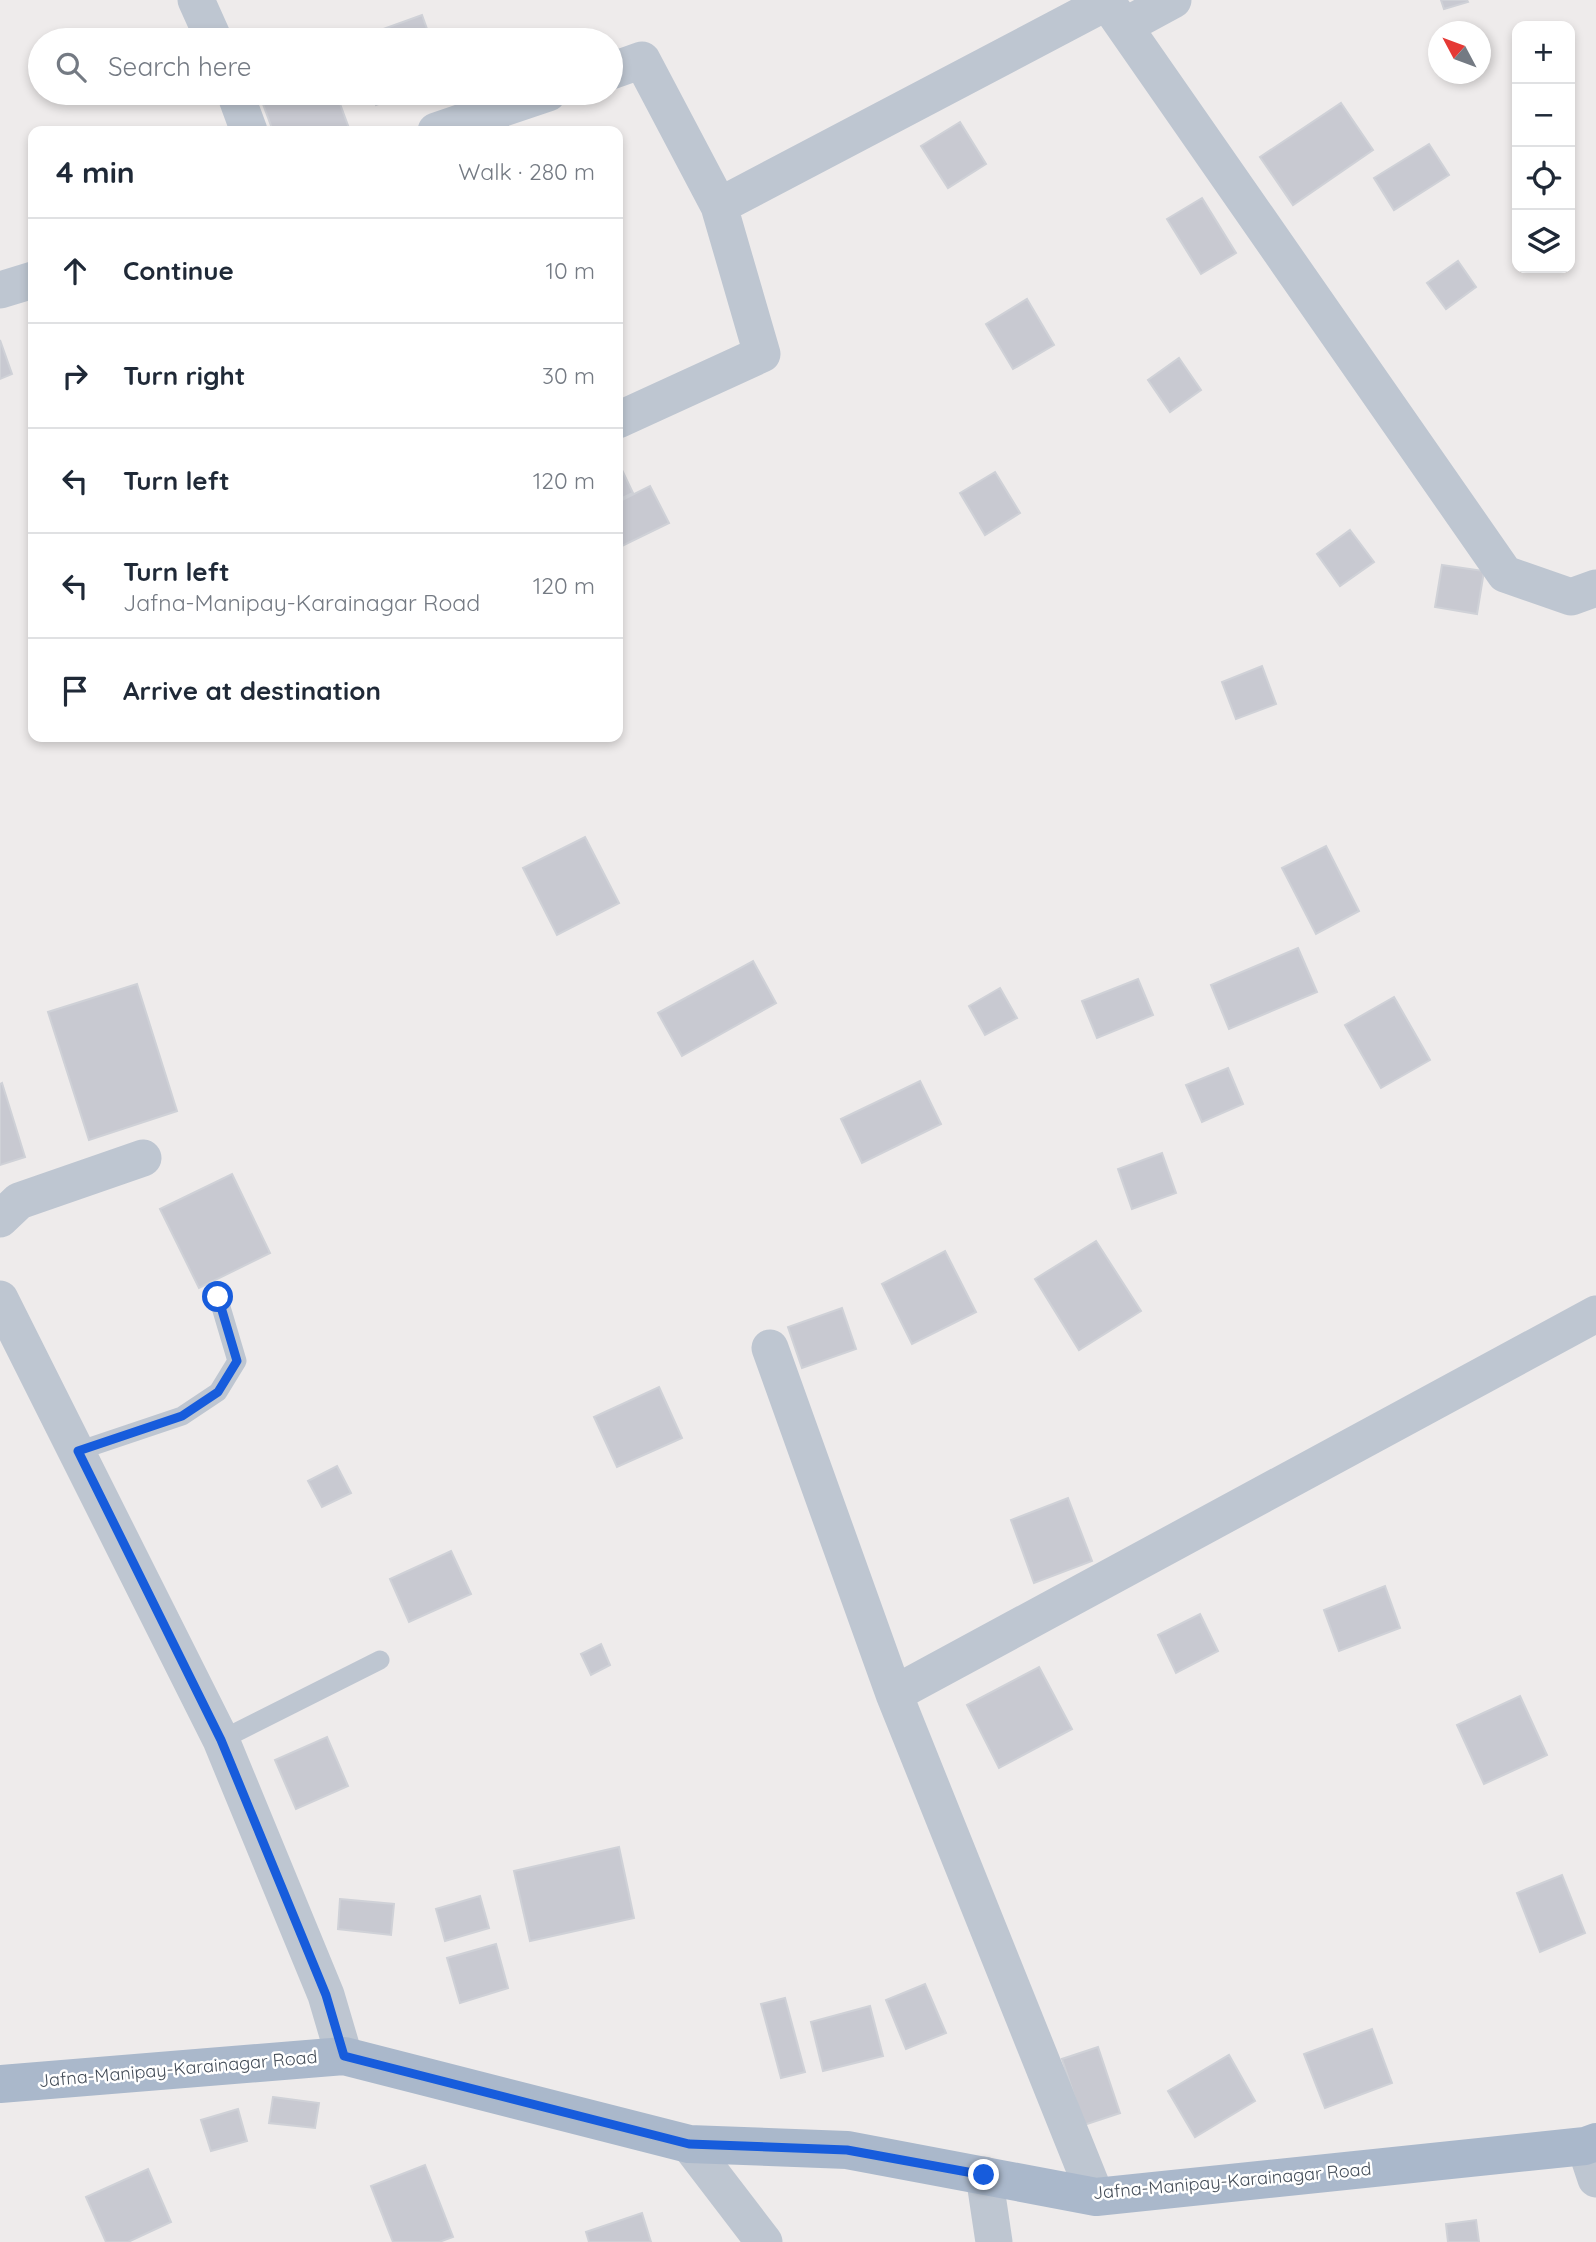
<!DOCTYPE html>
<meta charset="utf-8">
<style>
body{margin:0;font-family:Quicksand,sans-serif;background:#f6f6f7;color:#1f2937}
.controls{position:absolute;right:21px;top:21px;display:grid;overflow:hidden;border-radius:14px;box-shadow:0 4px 10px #0003}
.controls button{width:63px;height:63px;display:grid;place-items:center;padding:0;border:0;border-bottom:2px solid #e0e1e3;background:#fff;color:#1f2937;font:35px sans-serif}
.compass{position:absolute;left:1428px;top:21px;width:63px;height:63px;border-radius:50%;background:#fff;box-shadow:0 4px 10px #0003;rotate:311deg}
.stop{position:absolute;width:21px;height:21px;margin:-16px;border:5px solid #175cdc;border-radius:50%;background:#fff}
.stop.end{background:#175cdc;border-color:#fff;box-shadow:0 2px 7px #0008}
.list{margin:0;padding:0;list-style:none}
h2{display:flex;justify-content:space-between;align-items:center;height:91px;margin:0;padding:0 28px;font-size:30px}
h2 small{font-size:23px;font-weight:400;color:#747a83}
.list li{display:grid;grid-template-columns:46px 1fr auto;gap:21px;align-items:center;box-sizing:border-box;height:105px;padding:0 28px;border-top:2px solid #e0e1e3}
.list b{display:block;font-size:26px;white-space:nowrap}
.list p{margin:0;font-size:23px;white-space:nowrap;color:#747a83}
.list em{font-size:23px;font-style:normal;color:#747a83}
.icon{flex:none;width:38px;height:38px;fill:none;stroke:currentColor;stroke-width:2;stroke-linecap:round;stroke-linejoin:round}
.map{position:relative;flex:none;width:1596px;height:2242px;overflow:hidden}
.search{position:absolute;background:#fff;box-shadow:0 4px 10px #0003;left:28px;top:28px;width:595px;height:77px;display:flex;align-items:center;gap:18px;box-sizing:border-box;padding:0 24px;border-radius:38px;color:#747a83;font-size:26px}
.panel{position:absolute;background:#fff;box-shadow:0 4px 10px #0003;left:28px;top:126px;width:595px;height:616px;border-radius:14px}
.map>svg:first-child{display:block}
.building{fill:#c8c9d1;stroke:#cfd1d7;stroke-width:2}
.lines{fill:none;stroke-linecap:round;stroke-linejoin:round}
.lane{stroke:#bec6d1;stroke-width:19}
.street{stroke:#bec6d1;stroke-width:37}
.primary{stroke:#aab8cb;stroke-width:38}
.route{stroke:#175cdc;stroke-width:9}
.labels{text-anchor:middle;stroke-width:5;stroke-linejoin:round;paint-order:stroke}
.street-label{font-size:18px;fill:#444d58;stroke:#fff}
</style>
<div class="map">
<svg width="1596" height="2242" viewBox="0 0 1596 2242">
<rect width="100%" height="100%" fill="#eeebeb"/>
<path class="building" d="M 1441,0 L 1467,0 L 1468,2 L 1444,9 Z
M 422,15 L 431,40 L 353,40 Z
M 268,93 L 336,93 L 350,131 L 273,131 L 260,96 Z
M 371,93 L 409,93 L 376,105 Z
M 1341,103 L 1373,150 L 1293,205 L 1260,157 Z
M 960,122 L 986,164 L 948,188 L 921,146 Z
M 1429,144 L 1449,175 L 1394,210 L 1374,178 Z
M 1202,198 L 1236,253 L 1201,274 L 1167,219 Z
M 1458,261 L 1476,287 L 1446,309 L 1427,283 Z
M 1027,299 L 1054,345 L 1013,369 L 986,324 Z
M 0,340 L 12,374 L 0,379 Z
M 1179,358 L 1201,390 L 1170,412 L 1148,380 Z
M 622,470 L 633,493 L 618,500 L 618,473 Z
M 995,472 L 1020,513 L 985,535 L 960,493 Z
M 650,486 L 669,523 L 618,548 L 618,502 Z
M 1350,530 L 1374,562 L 1340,586 L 1317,554 Z
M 1442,565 L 1484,571 L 1477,614 L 1435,607 Z
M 1262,666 L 1276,704 L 1236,719 L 1222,682 Z
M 585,837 L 619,903 L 557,935 L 523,868 Z
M 1326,846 L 1359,911 L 1316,934 L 1282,868 Z
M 1298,948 L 1317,992 L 1229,1029 L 1211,985 Z
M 753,961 L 776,1003 L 682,1056 L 658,1013 Z
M 1138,979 L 1153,1015 L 1097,1038 L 1082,1001 Z
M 137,984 L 177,1111 L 89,1140 L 48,1012 Z
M 1000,988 L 1017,1018 L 985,1035 L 969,1006 Z
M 1394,997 L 1430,1060 L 1381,1088 L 1345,1025 Z
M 1228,1068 L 1243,1104 L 1202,1122 L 1186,1085 Z
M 920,1081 L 941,1124 L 862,1163 L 841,1119 Z
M 2,1083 L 25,1157 L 0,1165 L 0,1084 Z
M 1162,1153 L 1176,1193 L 1132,1209 L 1118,1169 Z
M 232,1174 L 270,1253 L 199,1288 L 160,1209 Z
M 1096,1241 L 1141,1311 L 1079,1350 L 1035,1279 Z
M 945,1251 L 976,1312 L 912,1344 L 882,1284 Z
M 842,1308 L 856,1349 L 802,1368 L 788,1327 Z
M 659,1387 L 682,1438 L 617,1467 L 594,1417 Z
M 337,1466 L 351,1493 L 322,1507 L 308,1481 Z
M 1068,1498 L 1092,1561 L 1034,1583 L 1011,1520 Z
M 451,1551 L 471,1594 L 409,1622 L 390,1579 Z
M 1385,1586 L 1400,1628 L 1339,1651 L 1324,1610 Z
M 1200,1614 L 1218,1651 L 1176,1673 L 1158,1635 Z
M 601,1644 L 610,1665 L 591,1675 L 581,1654 Z
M 1039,1667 L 1072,1729 L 999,1768 L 967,1705 Z
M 1520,1696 L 1547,1755 L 1484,1784 L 1457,1725 Z
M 327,1737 L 348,1786 L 296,1809 L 275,1760 Z
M 619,1847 L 634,1918 L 530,1941 L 514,1871 Z
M 1562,1875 L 1585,1933 L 1540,1952 L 1517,1893 Z
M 480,1896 L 489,1928 L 445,1941 L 436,1909 Z
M 340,1899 L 394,1904 L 391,1935 L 338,1929 Z
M 496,1944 L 508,1988 L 460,2003 L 447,1958 Z
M 925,1984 L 946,2033 L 906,2049 L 886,2000 Z
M 785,1998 L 805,2072 L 781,2078 L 761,2004 Z
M 870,2006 L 883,2056 L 823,2071 L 811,2022 Z
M 1372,2029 L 1392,2083 L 1325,2108 L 1304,2054 Z
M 1098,2047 L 1120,2113 L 1084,2125 L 1062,2059 Z
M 1229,2055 L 1255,2101 L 1195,2137 L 1168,2091 Z
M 273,2097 L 319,2103 L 315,2128 L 269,2123 Z
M 238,2109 L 247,2141 L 211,2151 L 201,2120 Z
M 425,2165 L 453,2237 L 439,2242 L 393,2242 L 371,2186 Z
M 148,2169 L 171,2222 L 128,2242 L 106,2242 L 86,2197 Z
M 642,2213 L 651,2242 L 589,2242 L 586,2232 Z
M 1476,2220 L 1479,2242 L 1448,2242 L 1446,2224 Z"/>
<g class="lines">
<path class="lane" d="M 78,1451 L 182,1416 L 218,1392 L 237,1361 L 218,1297
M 221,1740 L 380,1660"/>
<path class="street" d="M 196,0 L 214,40
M 1125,26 L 1173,0
M 611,71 L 642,60 L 719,206 L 762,354 L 618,420
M 235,93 L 249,131
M 436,131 L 548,93
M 719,206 L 1107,2 L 1505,574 L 1571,597 L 1596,588
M 0,290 L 33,280
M 0,1219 L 19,1201 L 143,1158
M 0,1299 L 221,1740 L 326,1995 L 344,2056
M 770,1348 L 894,1694
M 689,2144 L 764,2242
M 1585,2146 L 1596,2179
M 984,2175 L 994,2242
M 1096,2197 L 894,1694 L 1596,1314"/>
<path class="primary" d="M 0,2084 L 344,2056 L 689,2144 L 847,2150 L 1096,2197 L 1585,2146 L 1596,2142"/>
</g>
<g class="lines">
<path class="route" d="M 218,1297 L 237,1361 L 218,1392 L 182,1416 L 78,1451 L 221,1740 L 326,1995 L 344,2056 L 689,2144 L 847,2150 L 984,2175"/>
</g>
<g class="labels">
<g class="street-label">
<text transform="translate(178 2069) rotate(-5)" y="6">Jafna-Manipay-Karainagar Road</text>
<text transform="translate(1232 2181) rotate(-5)" y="6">Jafna-Manipay-Karainagar Road</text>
</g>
</g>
</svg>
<div class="controls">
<button>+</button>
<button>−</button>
<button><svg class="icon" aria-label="locate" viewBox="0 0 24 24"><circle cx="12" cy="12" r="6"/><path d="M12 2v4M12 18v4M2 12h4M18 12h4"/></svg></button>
<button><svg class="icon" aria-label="layers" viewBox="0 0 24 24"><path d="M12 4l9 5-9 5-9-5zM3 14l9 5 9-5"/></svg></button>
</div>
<svg class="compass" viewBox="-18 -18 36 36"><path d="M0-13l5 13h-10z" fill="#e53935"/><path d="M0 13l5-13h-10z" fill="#747a83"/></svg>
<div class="stop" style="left:218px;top:1297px"></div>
<div class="stop end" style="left:984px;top:2175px"></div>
<div class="search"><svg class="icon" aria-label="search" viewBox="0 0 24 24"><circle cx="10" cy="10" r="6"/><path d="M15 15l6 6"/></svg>Search here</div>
<section class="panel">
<h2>4 min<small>Walk · 280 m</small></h2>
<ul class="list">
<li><svg class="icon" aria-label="ahead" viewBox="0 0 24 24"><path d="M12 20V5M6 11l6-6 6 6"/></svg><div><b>Continue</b></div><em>10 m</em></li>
<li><svg class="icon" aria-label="right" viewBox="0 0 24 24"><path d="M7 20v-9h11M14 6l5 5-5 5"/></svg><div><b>Turn right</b></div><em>30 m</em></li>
<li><svg class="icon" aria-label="left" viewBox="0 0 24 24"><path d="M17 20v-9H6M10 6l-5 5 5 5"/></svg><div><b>Turn left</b></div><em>120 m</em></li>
<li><svg class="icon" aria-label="left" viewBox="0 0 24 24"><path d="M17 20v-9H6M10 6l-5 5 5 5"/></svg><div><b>Turn left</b><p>Jafna-Manipay-Karainagar Road</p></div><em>120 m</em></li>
<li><svg class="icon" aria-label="arrive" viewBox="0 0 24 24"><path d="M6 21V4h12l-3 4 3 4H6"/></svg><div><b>Arrive at destination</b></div></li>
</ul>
</section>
</div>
